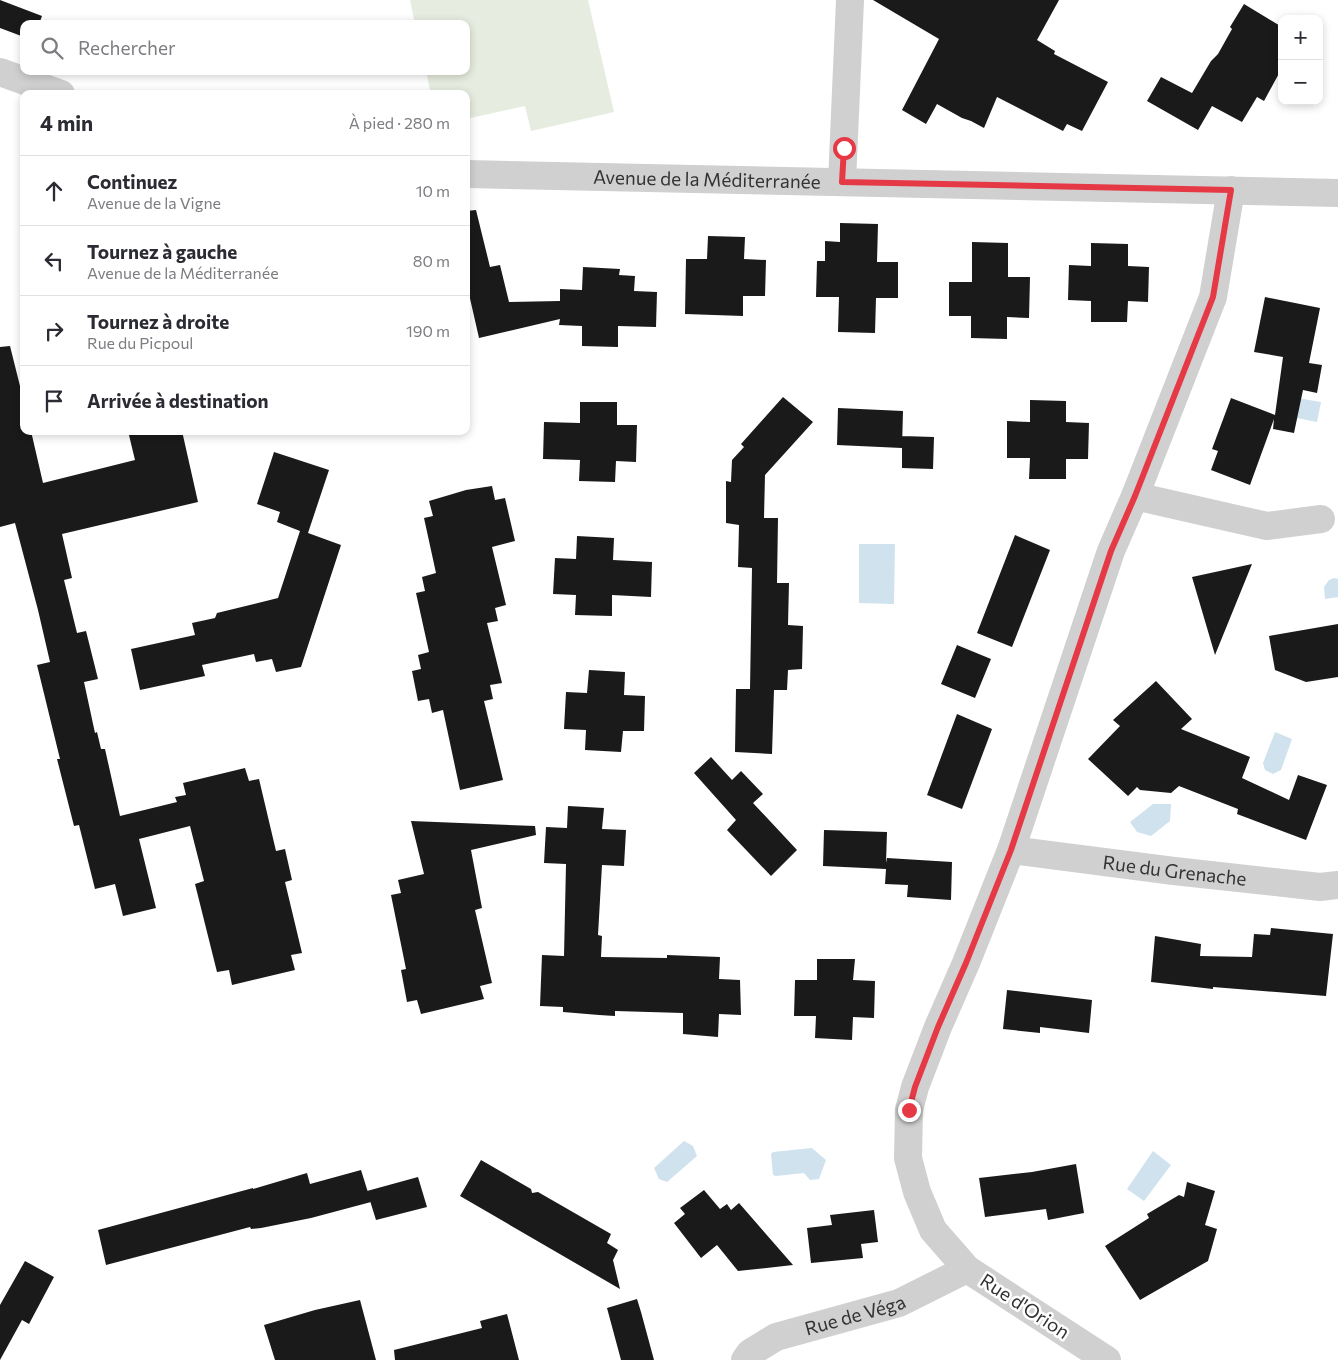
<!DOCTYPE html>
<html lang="fr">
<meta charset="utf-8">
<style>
body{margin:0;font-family:Commissioner,sans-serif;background:#f7f7f7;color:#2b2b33}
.controls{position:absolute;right:15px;top:15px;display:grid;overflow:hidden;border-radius:10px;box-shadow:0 2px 8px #0003}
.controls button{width:45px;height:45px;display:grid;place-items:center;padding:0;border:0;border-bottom:1px solid #e1e1e2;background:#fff;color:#2b2b33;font:25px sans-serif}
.stop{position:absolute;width:15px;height:15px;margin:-11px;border:4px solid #e63946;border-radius:50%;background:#fff}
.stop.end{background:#e63946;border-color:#fff;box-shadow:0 1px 5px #0008}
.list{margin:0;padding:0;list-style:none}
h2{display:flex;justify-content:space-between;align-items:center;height:65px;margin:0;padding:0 20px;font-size:21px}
h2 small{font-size:16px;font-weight:400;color:#7c7c81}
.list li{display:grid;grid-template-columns:32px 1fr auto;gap:15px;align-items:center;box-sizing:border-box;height:70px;padding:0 20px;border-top:1px solid #e1e1e2}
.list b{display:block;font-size:19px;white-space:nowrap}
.list p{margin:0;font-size:16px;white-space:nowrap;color:#7c7c81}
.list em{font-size:16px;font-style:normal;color:#7c7c81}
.icon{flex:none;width:28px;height:28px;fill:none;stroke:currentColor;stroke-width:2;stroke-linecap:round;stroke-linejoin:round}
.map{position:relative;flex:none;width:1338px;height:1360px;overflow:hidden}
.search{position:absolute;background:#fff;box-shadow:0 2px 8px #0003;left:20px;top:20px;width:450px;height:55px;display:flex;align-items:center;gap:12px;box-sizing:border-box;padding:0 18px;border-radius:10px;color:#7c7c81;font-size:19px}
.panel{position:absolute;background:#fff;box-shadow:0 2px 8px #0003;left:20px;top:90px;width:450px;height:345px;border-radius:10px}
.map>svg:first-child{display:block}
.green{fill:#e6ecdf}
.water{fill:#cfe2ee}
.building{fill:#1a1a1a}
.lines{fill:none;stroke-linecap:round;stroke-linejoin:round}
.street{stroke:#d0d0d0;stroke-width:28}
.route{stroke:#e63946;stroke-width:6}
.labels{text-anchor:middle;stroke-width:5;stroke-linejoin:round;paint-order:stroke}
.street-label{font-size:19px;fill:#333;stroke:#fff}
</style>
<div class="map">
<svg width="1338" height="1360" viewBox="0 0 1338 1360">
<rect width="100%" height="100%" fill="#fff"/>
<path class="green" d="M 410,0 L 588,0 L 614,112 L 531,131 L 525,106 L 466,119 L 466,94 L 431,94 L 426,71 L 466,71 L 466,24 L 415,24 Z"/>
<path class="water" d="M 1280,395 L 1321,402 L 1317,422 L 1277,414 Z
M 859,544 L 895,544 L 894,604 L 859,603 Z
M 1334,578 L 1338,579 L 1338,597 L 1325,599 L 1324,587 L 1329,580 Z
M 1275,732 L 1292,739 L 1281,770 L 1273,774 L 1265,770 L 1263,763 Z
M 1153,804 L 1171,804 L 1170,821 L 1151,836 L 1137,832 L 1130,822 Z
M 684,1141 L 693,1146 L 697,1156 L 667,1182 L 659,1179 L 654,1168 Z
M 812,1148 L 826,1160 L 819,1179 L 810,1180 L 804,1173 L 776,1176 L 773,1175 L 771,1154 L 773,1152 Z
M 1153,1151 L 1171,1165 L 1144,1201 L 1127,1189 Z"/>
<path class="building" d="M 0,0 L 42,16 L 39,24 L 24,24 L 24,37 L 0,28 Z
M 873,0 L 1059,0 L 1037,40 L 1055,51 L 1054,54 L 1108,82 L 1082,131 L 1067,124 L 1063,131 L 997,97 L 984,128 L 971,121 L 962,118 L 937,104 L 926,124 L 902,110 L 939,39 Z
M 1244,4 L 1282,27 L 1282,68 L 1264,101 L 1257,97 L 1242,122 L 1212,106 L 1198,130 L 1147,101 L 1161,77 L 1192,93 L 1211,61 L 1218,54 L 1232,29 L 1230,27 Z
M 476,210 L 490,267 L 500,265 L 509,302 L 560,301 L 560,289 L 582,290 L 583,267 L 620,269 L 619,275 L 635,276 L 634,291 L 657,292 L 656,327 L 618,326 L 618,347 L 582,346 L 582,326 L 559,325 L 560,319 L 479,338 L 466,281 L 466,211 Z
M 840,223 L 878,224 L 877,262 L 898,262 L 898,298 L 876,298 L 875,333 L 838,332 L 839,297 L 816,297 L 817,261 L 825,261 L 825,241 L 840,242 Z
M 708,236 L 745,237 L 744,259 L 766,260 L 765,296 L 743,296 L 743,316 L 685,314 L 686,259 L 707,259 Z
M 972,242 L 1008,243 L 1008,277 L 1030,277 L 1029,318 L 1007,317 L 1007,339 L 971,338 L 971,316 L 949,316 L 949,282 L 972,282 Z
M 1091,243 L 1128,244 L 1128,266 L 1149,267 L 1148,302 L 1128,301 L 1127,322 L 1091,322 L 1091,301 L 1068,300 L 1069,265 L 1091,266 Z
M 1265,297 L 1320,308 L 1309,363 L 1322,365 L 1317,393 L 1303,390 L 1294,433 L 1273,429 L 1274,419 L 1250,485 L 1211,470 L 1218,451 L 1212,449 L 1231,398 L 1275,415 L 1283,357 L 1254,352 Z
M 10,346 L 24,402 L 24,431 L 31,431 L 43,483 L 135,460 L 128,431 L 182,431 L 198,502 L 62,534 L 72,578 L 64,580 L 77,633 L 86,631 L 98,679 L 84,682 L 95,733 L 97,732 L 101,749 L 105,749 L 120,816 L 177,802 L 175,797 L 186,795 L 183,783 L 245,768 L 249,781 L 259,779 L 276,851 L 285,849 L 292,880 L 285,882 L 302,953 L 291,955 L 295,970 L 232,985 L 229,970 L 217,972 L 195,884 L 204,881 L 190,826 L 139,839 L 156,908 L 123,916 L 115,884 L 95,889 L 79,825 L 74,826 L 57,759 L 60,759 L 37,665 L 50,662 L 38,610 L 15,523 L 0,527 L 0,347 Z
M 783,397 L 813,422 L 765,475 L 764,518 L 778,518 L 777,583 L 789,583 L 788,625 L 803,626 L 802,669 L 788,670 L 787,690 L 774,690 L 772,754 L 735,752 L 736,689 L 750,689 L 752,568 L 738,567 L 739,525 L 726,523 L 726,481 L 731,482 L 732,460 L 744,447 L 741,444 Z
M 1030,400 L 1066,401 L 1066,422 L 1089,423 L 1088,459 L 1066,459 L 1066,479 L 1029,479 L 1030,458 L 1007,458 L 1007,421 L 1030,422 Z
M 580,402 L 617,402 L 617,425 L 637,425 L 636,462 L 616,461 L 615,482 L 579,481 L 580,460 L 543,459 L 544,422 L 580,423 Z
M 838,408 L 903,411 L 902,448 L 837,445 Z
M 902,436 L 934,437 L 933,469 L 902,468 Z
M 274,452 L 329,470 L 308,533 L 341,545 L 301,667 L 276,672 L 272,659 L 256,662 L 254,654 L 202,665 L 205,676 L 140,690 L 131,649 L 195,635 L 192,623 L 215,618 L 217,613 L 278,598 L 300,531 L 277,522 L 280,512 L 257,504 Z
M 492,486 L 495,500 L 505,498 L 515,541 L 492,547 L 506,605 L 495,608 L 498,621 L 487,623 L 502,683 L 490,685 L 493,699 L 484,701 L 503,780 L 460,790 L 443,710 L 432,713 L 429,699 L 418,701 L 412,671 L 421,669 L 418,655 L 429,652 L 416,593 L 425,591 L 422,577 L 436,573 L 424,518 L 433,516 L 429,501 L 466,490 Z
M 1015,535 L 1050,550 L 1012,647 L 977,633 Z
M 577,536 L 614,538 L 613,560 L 652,562 L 651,597 L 612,595 L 612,616 L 575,615 L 576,595 L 553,594 L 555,558 L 576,559 Z
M 1252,564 L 1215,655 L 1192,577 Z
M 1338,624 L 1338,677 L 1306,682 L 1275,670 L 1269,636 Z
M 957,645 L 991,659 L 975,698 L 941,684 Z
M 589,670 L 625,672 L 624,695 L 645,696 L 644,731 L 623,731 L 621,752 L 585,750 L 586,730 L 564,729 L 566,692 L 587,693 Z
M 1156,681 L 1192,719 L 1181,729 L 1250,757 L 1242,778 L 1289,800 L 1298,775 L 1327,785 L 1306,840 L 1237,814 L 1238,809 L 1179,786 L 1171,793 L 1140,790 L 1137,787 L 1128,796 L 1088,759 L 1120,726 L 1113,720 Z
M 957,714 L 992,729 L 962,809 L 927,795 Z
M 711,757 L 732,780 L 741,771 L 763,794 L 753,803 L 797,850 L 771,876 L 727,830 L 736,820 L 694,773 Z
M 568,806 L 604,808 L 602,829 L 626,830 L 624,866 L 602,865 L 598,935 L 602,936 L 601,957 L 667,958 L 667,955 L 720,957 L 719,979 L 740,980 L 741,1015 L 719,1014 L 718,1037 L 683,1034 L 683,1013 L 615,1011 L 615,1016 L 599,1015 L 563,1012 L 563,1007 L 540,1006 L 542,955 L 564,956 L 566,864 L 544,863 L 546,827 L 567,828 Z
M 411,821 L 535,826 L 536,835 L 471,850 L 482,908 L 475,910 L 492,983 L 480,986 L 484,999 L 421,1014 L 417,1000 L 407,1002 L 401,970 L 406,969 L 391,895 L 401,893 L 398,880 L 424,874 Z
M 824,830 L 887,832 L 886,863 L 887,858 L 952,862 L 951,900 L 907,897 L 908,885 L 885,884 L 886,869 L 823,866 Z
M 1271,928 L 1333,934 L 1326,996 L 1213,987 L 1213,989 L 1151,982 L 1155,936 L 1201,944 L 1200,956 L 1252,957 L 1254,934 L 1270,935 Z
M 817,959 L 855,959 L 853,980 L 875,981 L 874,1018 L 853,1017 L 852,1040 L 815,1038 L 816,1016 L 794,1016 L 795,980 L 817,980 Z
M 1007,990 L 1092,1000 L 1089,1033 L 1040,1027 L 1040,1033 L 1003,1029 Z
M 481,1160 L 531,1189 L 532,1193 L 538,1192 L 611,1234 L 607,1243 L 618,1250 L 613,1260 L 620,1289 L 460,1196 Z
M 1076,1164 L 1084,1213 L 1048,1220 L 1046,1209 L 985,1217 L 979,1178 L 1032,1172 Z
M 361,1170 L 371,1202 L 311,1218 L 261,1228 L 251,1229 L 250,1227 L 106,1265 L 98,1230 L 253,1188 L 253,1189 L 307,1173 L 310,1184 Z
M 418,1177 L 427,1207 L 376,1220 L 367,1191 Z
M 1187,1182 L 1215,1191 L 1205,1225 L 1217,1229 L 1208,1261 L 1140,1300 L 1105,1246 L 1149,1218 L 1147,1214 L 1179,1195 L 1184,1197 Z
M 704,1190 L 720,1209 L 727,1204 L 731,1210 L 739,1203 L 793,1265 L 738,1271 L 717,1245 L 701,1258 L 674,1223 L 685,1214 L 680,1208 Z
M 874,1210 L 878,1242 L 861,1244 L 863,1258 L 811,1263 L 807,1228 L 832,1225 L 830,1215 Z
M 25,1261 L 54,1277 L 29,1324 L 22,1320 L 0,1360 L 0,1305 Z
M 637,1299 L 641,1312 L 654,1360 L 621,1360 L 607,1308 Z
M 360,1300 L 376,1360 L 275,1360 L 264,1325 L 315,1310 Z
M 507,1314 L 519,1360 L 395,1360 L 394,1350 L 482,1328 L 480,1321 Z"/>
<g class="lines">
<g class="street">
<path d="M 0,72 L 61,94"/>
<path id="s1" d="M 466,174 L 1338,193"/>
<path d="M 842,182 L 850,0"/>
<path d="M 1135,496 L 1267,526 L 1321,519"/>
<path id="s2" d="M 1011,850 L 1174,871 L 1320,887 L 1338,885"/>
<path id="s3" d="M 745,1360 L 750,1353 L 776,1337 L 899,1303 L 967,1269"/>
<path d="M 1107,1360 L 967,1269 L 933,1230 L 917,1192 L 908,1158 L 909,1110 L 915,1087 L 938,1027 L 966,963 L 1011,850 L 1111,551 L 1135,496 L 1213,297 L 1231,190"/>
</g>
</g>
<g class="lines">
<path class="route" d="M 844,148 L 842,182 L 1231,190 L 1213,297 L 1135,496 L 1111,551 L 1011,850 L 966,963 L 938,1027 L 915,1087 L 909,1110"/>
</g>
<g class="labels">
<g class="street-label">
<text dy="7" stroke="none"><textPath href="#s1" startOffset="241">Avenue de la Méditerranée</textPath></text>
<text dy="7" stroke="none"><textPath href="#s2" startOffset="165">Rue du Grenache</textPath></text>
<text transform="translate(1025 1306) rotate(33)" y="7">Rue d'Orion</text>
<text dy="7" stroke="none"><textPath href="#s3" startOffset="121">Rue de Véga</textPath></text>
</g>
</g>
</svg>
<div class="controls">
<button>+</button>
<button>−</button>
</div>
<div class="stop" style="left:844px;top:148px"></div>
<div class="stop end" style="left:909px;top:1110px"></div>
<div class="search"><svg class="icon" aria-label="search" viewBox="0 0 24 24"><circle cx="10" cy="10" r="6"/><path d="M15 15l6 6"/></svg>Rechercher</div>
<section class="panel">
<h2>4 min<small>À pied · 280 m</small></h2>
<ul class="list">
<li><svg class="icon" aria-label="ahead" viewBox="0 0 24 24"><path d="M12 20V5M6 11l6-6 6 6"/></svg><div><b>Continuez</b><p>Avenue de la Vigne</p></div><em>10 m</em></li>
<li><svg class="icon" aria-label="left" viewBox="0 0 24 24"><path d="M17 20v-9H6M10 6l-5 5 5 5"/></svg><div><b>Tournez à gauche</b><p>Avenue de la Méditerranée</p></div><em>80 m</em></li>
<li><svg class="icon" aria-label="right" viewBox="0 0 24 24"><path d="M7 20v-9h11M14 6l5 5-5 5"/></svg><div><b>Tournez à droite</b><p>Rue du Picpoul</p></div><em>190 m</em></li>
<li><svg class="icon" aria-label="arrive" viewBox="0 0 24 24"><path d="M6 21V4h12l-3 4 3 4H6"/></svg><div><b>Arrivée à destination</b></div></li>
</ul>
</section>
</div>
